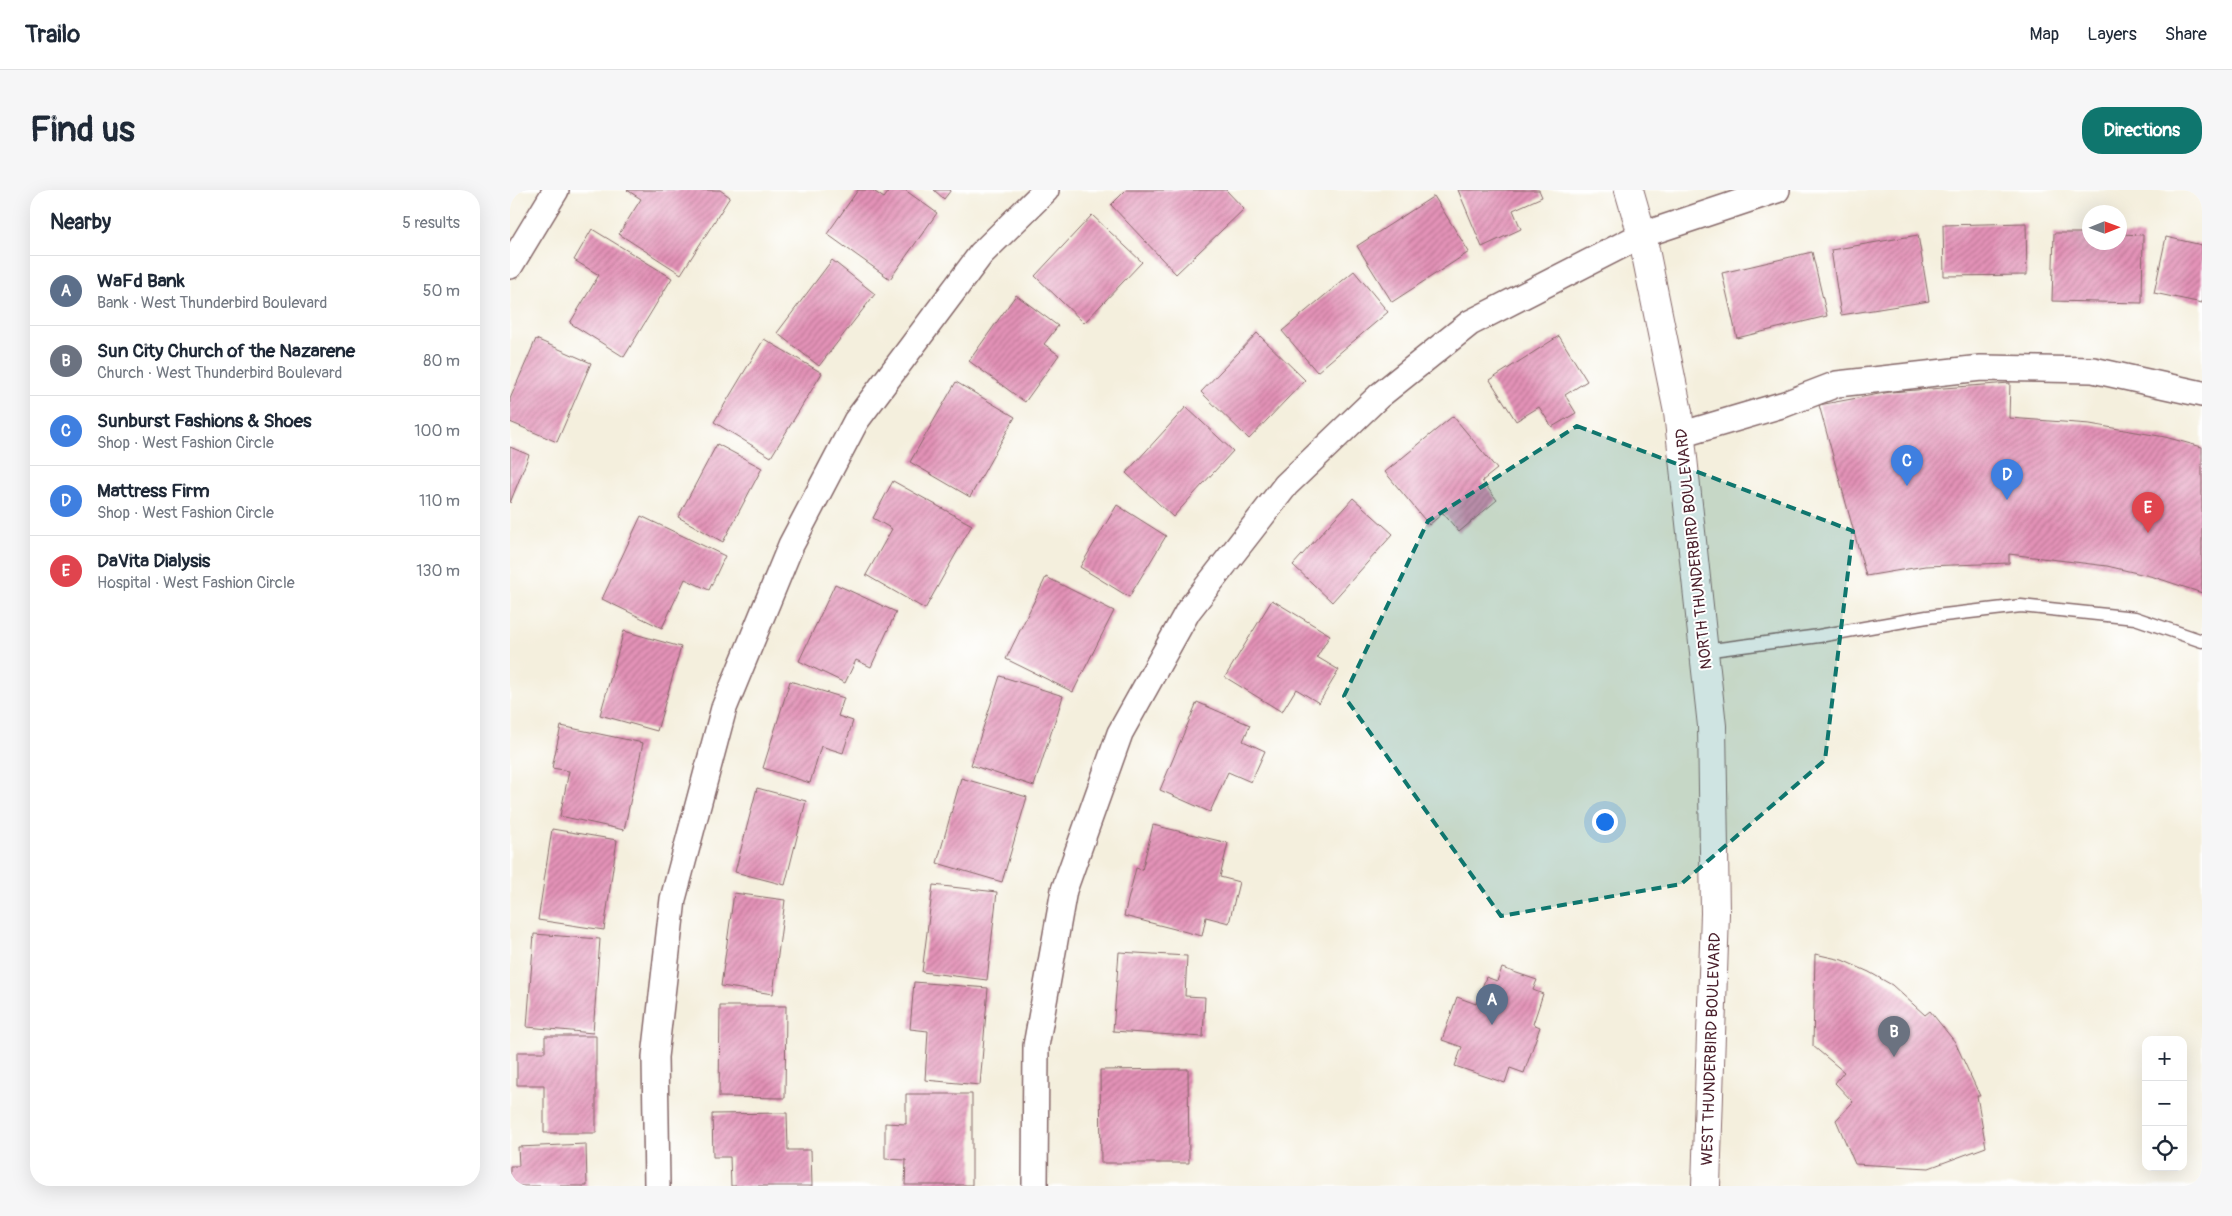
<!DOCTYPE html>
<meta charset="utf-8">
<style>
body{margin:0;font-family:Pangolin,sans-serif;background:#f6f6f7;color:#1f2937}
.controls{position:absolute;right:15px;bottom:15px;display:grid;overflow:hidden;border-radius:10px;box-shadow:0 5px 20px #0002}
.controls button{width:45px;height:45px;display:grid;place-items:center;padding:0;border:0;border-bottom:1px solid #e0e1e3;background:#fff;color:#1f2937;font:25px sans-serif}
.compass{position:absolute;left:1572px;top:15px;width:45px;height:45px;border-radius:50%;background:#fff;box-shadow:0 5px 20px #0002;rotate:89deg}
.you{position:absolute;left:1094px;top:631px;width:18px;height:18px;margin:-12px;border:4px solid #fff;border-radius:50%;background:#1a73e8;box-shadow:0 0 0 8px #1a73e833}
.badge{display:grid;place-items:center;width:32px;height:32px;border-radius:50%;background:#0f766e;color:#fff;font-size:16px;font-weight:700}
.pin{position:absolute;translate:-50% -41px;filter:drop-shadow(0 1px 2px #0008)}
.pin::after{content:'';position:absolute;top:26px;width:18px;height:15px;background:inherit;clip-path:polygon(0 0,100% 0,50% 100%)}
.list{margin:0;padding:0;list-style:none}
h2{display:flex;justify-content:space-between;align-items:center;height:65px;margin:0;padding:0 20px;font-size:21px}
h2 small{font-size:16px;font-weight:400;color:#747a83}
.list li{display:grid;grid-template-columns:32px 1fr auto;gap:15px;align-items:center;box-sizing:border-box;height:70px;padding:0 20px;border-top:1px solid #e0e1e3}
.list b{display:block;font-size:19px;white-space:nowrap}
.list p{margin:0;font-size:16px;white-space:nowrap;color:#747a83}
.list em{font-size:16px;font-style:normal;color:#747a83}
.icon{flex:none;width:28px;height:28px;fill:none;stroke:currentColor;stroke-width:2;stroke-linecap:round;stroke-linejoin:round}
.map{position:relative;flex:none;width:1692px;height:996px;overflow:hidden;border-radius:20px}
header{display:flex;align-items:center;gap:30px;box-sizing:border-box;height:70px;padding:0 25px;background:#fff;border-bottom:1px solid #e0e1e3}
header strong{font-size:24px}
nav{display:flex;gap:28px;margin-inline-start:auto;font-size:18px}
.intro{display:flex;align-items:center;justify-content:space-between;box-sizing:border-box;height:120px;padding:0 30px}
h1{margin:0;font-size:35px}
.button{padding:12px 22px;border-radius:20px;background:#0f766e;color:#fff;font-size:18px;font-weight:700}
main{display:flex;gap:30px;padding:0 30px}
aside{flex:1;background:#fff;border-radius:20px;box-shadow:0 5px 20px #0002}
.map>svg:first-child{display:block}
.building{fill:url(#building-hatch)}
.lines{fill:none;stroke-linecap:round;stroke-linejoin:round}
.lane-casing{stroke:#866869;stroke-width:15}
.street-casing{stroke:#866869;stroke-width:28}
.secondary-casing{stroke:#866869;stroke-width:30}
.lane{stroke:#fff;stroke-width:12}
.street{stroke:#fff;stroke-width:25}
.secondary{stroke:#fff;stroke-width:28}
.marked{fill:#0f766e;fill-opacity:0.2;stroke:#0f766e;stroke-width:4;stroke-dasharray:10 6;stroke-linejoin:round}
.labels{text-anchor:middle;stroke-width:4;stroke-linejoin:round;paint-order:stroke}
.street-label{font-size:16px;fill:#4a1f2b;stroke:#fff}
</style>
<header>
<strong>Trailo</strong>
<nav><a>Map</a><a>Layers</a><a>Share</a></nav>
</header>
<div class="intro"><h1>Find us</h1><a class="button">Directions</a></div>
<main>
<aside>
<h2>Nearby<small>5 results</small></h2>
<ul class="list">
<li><span class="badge" style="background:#5c6f8a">A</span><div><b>WaFd Bank</b><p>Bank · West Thunderbird Boulevard</p></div><em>50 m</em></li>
<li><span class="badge" style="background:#6b7280">B</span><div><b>Sun City Church of the Nazarene</b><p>Church · West Thunderbird Boulevard</p></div><em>80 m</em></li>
<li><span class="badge" style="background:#3f7fe0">C</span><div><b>Sunburst Fashions &amp; Shoes</b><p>Shop · West Fashion Circle</p></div><em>100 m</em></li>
<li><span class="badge" style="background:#3f7fe0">D</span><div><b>Mattress Firm</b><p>Shop · West Fashion Circle</p></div><em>110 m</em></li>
<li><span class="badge" style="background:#e0444e">E</span><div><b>DaVita Dialysis</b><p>Hospital · West Fashion Circle</p></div><em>130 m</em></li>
</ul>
</aside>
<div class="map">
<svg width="1692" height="996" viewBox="0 0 1692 996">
<defs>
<pattern id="building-hatch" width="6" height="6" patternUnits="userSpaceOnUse" patternTransform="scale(1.25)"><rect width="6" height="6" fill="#e392b7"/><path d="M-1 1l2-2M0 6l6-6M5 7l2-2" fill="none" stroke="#ba7795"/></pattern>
</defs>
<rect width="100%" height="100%" fill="#fff"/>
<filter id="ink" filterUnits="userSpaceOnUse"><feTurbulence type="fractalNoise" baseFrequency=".02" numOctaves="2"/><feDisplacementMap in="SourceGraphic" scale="10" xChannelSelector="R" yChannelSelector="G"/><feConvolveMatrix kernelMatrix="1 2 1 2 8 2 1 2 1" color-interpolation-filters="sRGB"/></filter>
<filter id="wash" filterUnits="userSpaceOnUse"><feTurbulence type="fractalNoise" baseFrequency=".0096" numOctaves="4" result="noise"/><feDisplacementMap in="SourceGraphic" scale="20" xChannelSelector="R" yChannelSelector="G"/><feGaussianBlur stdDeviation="1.12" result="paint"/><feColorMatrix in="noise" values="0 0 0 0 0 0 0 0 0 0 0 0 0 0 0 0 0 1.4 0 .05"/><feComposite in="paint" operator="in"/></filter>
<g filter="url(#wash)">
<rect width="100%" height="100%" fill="#f4efdd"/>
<g id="blocks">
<path class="building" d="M 117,0 L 210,0 L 220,7 L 171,84 L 109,44 L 131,9 Z
M 348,0 L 362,0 L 374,8 L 380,0 L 395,0 L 427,23 L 380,89 L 317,44 Z
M 424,0 L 441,0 L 434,9 Z
M 616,0 L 716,0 L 734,19 L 666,84 L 601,15 Z
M 948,0 L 1029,0 L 1032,7 L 1003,20 L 1011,39 L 972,57 Z
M 924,6 L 959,62 L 882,112 L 847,56 Z
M 582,25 L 632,72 L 574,133 L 525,86 Z
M 1516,33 L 1517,85 L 1434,86 L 1433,35 Z
M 82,39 L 162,88 L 114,167 L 60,133 L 89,85 L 64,70 Z
M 1544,43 L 1580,43 L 1580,52 L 1610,52 L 1610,44 L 1633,45 L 1632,113 L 1542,111 Z
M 1408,45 L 1419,111 L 1331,125 L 1321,60 Z
M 1656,47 L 1692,55 L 1692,113 L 1644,103 Z
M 1302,62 L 1317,126 L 1227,148 L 1212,83 Z
M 322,70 L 365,104 L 309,176 L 267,143 Z
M 844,81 L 878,122 L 807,182 L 772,141 Z
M 506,105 L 548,136 L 534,154 L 549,165 L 515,212 L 459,171 Z
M 747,143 L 795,190 L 739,249 L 691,202 Z
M 1049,146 L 1077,191 L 1055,205 L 1066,223 L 1042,237 L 1029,217 L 1006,231 L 980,190 Z
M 26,149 L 81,173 L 47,252 L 0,232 L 0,209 Z
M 254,149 L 312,183 L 261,267 L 204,232 Z
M 446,192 L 505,227 L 460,307 L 400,272 Z
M 1500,193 L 1499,228 L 1580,234 L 1655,247 L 1692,257 L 1692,403 L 1644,387 L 1597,376 L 1499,364 L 1499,373 L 1415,376 L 1356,386 L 1309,215 L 1380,202 Z
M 676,217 L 723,261 L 663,327 L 616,283 Z
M 943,226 L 987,279 L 972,291 L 987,310 L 949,342 L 933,323 L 919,335 L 875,282 Z
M 207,254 L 252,278 L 213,352 L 168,327 Z
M 0,257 L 19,265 L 0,313 Z
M 383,291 L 462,335 L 415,419 L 356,385 L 382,339 L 363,328 Z
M 843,308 L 883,344 L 822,412 L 783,375 Z
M 607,315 L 656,346 L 619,407 L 570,377 Z
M 131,326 L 215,366 L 199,400 L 175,389 L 152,438 L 92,409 Z
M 536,387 L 604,421 L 563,502 L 496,469 Z
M 325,394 L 386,422 L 361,477 L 346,470 L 335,493 L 289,471 Z
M 762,410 L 820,445 L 807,467 L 829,480 L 809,513 L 786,499 L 772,522 L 715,487 Z
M 114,441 L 171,457 L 147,541 L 90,525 Z
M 490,486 L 553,506 L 524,596 L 461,575 Z
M 280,491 L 334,508 L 328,526 L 343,531 L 333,563 L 311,556 L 300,593 L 253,578 Z
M 687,512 L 740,535 L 733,551 L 755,561 L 741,592 L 718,582 L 700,622 L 650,600 Z
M 51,536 L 133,553 L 114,640 L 50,626 L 59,581 L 42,578 Z
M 451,588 L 517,607 L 492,692 L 427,673 Z
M 247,598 L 296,611 L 275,695 L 225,682 Z
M 643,635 L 718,653 L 710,687 L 729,692 L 719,733 L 696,727 L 692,746 L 614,726 L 626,678 L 632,680 Z
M 42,639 L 107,650 L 94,740 L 28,730 Z
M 423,695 L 487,702 L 477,790 L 412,782 Z
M 224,703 L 275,710 L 263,804 L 211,796 Z
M 24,744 L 90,749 L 83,843 L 17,837 Z
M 609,762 L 677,766 L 675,806 L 695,807 L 693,847 L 603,841 Z
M 1305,764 L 1332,770 L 1359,782 L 1382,795 L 1415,825 L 1420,821 L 1445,852 L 1470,906 L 1467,906 L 1476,957 L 1419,978 L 1345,974 L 1326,930 L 1343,912 L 1325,893 L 1334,882 L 1303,856 Z
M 992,778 L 1027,790 L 1023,800 L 1033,804 L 1023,834 L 1030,837 L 1014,883 L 1000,878 L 995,893 L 945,876 L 952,857 L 932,850 L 947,807 L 966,814 L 976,787 L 987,791 Z
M 404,792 L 478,798 L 470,895 L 415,890 L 418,841 L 400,839 Z
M 210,816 L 276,816 L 275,908 L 209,907 Z
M 35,846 L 86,846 L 86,943 L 34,943 L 34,895 L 7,895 L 7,862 L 35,862 Z
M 678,879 L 679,973 L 591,973 L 590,880 Z
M 396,904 L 462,904 L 462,995 L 395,995 L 396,970 L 375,969 L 375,933 L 396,934 Z
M 277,923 L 278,960 L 301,960 L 302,996 L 221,996 L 220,967 L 203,967 L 202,924 Z
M 76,954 L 77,996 L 0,996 L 0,976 L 9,976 L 8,957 Z"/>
</g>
</g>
<g filter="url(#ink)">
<use href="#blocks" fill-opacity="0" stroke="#866869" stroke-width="1"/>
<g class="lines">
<g class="lane-casing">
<path id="lane" d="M 1194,461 L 1309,446 L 1417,427 L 1511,416 L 1625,428 L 1692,451"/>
</g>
<g class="street-casing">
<path id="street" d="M 0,76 L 46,0
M 1170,245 L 1275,214 L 1327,194 L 1471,178 L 1583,180 L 1692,204
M 147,996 L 145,867 L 163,709 L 214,518 L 281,355 L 346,231 L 471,64 L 536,0
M 525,996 L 526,856 L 554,700 L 610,543 L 678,421 L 776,295 L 869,206 L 960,133 L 1132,45 L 1267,0"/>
</g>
<g class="secondary-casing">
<path id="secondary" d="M 1119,0 L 1132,45 L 1168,222 L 1202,536 L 1205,723 L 1196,996"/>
</g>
<use href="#lane" class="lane"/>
<use href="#street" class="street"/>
<use href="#secondary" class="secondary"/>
</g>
</g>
<path class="marked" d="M 1067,236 L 1343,341 L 1315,570 L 1171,694 L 991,726 L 834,506 L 918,331 Z"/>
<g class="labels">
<g class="street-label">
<text transform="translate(1183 359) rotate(-96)" y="6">NORTH THUNDERBIRD BOULEVARD</text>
<text transform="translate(1200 859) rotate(-88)" y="6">WEST THUNDERBIRD BOULEVARD</text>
</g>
</g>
</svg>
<div class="controls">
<button>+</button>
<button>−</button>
<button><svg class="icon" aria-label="locate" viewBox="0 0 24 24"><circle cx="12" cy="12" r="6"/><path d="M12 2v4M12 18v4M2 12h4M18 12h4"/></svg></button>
</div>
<svg class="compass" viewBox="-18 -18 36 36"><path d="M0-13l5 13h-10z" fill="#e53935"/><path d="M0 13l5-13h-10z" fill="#747a83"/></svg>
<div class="you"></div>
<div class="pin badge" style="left:982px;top:835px;background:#5c6f8a">A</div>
<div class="pin badge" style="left:1384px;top:867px;background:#6b7280">B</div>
<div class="pin badge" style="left:1397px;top:296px;background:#3f7fe0">C</div>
<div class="pin badge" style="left:1497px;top:310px;background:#3f7fe0">D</div>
<div class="pin badge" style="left:1638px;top:343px;background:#e0444e">E</div>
</div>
</main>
